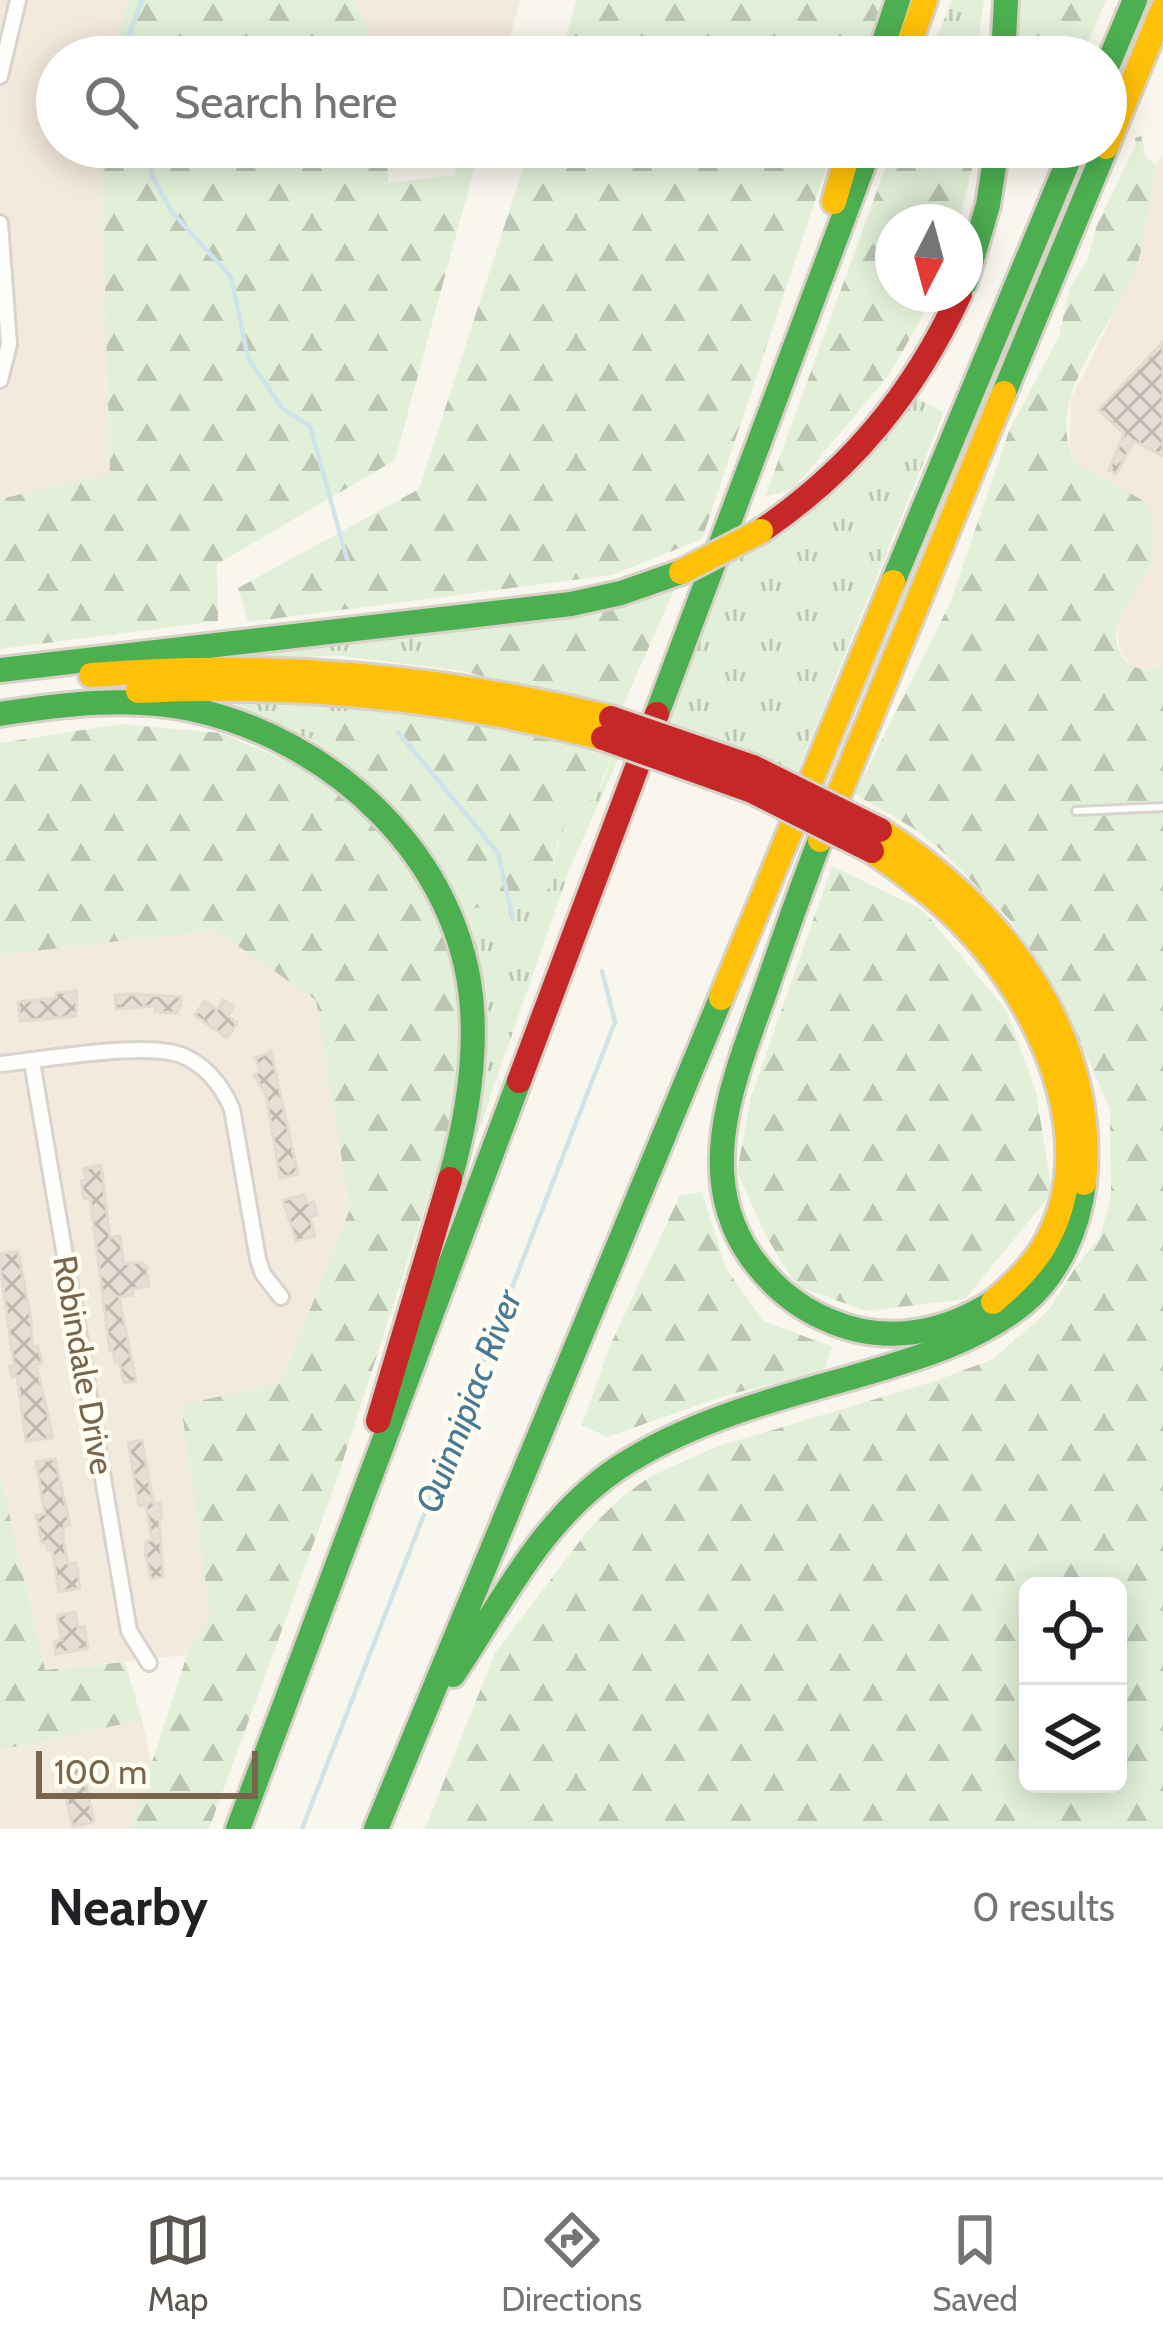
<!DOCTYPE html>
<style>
body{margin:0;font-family:Cabin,sans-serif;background:#f6f6f6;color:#202124}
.controls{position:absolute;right:36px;bottom:36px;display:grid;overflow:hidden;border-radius:18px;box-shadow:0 6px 30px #0003}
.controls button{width:108px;height:108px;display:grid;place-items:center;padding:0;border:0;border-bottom:3px solid #e0e0e0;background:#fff;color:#202124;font:60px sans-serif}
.compass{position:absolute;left:875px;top:204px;width:108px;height:108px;border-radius:50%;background:#fff;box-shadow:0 6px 30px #0003;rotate:186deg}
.scale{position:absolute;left:36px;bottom:30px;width:222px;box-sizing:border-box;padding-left:12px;border:6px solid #79644c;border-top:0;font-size:33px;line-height:42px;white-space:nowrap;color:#79644c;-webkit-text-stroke:9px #fffcf1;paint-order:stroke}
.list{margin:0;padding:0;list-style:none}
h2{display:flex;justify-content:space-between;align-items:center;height:156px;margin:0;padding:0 48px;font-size:51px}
h2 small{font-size:39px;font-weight:400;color:#757577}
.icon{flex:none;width:66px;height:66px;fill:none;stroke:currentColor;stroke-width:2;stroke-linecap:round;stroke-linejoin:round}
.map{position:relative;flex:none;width:1163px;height:1829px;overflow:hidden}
.search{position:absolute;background:#fff;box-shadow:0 6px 30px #0003;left:36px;right:36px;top:36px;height:132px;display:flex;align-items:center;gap:30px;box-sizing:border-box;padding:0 42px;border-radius:66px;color:#757577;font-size:45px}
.sheet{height:348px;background:#fff}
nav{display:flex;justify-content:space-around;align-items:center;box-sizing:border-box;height:168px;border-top:3px solid #e0e0e0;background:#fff;font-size:33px;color:#757577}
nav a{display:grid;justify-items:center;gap:6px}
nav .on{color:#5c5650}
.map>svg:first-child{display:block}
.residential{fill:#f2eadc}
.commercial{fill:#f3e9dc}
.grass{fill:url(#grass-tufts)}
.forest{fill:url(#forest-firs);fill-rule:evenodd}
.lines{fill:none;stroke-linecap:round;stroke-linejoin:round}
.stream{stroke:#cfe3ea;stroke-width:4.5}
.building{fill:url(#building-cross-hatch);stroke:#e2dbd0;stroke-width:3}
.lane-casing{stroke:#d8d3cc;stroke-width:12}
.street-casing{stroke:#d8d3cc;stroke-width:20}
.fast-casing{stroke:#d7d1c7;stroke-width:30}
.slow-casing{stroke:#d7d1c7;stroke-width:30}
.jam-casing{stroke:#d7d1c7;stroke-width:30}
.lane{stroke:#fefefc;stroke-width:6}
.street{stroke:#fefefc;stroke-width:14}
.fast{stroke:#4caf50;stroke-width:24}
.slow{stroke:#ffc107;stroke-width:24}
.jam{stroke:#c62828;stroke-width:24}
.slow-bridge-casing{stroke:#d7d1c7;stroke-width:30;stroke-linecap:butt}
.jam-bridge-casing{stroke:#d7d1c7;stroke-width:30;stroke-linecap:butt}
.slow-bridge{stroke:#ffc107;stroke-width:24}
.jam-bridge{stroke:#c62828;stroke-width:24}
.labels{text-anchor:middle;stroke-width:9;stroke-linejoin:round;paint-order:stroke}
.street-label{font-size:33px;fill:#79644c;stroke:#fffcf1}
.water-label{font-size:36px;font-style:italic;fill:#487a94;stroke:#fffcf1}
</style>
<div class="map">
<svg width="1163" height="1829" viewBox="0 0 1163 1829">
<defs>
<pattern id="grass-tufts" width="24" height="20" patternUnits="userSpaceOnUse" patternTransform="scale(3)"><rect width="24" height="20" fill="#e2f0d9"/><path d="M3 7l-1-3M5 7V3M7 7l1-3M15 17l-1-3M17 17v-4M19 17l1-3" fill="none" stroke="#bcc6b2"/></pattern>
<pattern id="forest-firs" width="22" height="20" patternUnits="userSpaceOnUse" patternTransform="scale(3)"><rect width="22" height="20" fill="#e2f0d9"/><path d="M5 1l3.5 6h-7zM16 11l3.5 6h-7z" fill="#bcc6b2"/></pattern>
<pattern id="building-cross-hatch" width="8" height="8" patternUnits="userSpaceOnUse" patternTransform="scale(3)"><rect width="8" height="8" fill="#e6dfd5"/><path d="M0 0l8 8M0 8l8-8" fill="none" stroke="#bfb8af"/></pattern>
</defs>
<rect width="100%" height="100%" fill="#f9f6ee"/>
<path class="residential" d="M 0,0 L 128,0 L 112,57 L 57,57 L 57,147 L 101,147 L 110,475 L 0,499 Z
M 354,0 L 520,0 L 505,56 L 499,57 L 380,57 Z
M 215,930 L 316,999 L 350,1209 L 281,1383 L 181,1405 L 210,1613 L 187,1655 L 45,1670 L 0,1474 L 0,955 Z
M 142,1720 L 153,1768 L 130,1829 L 0,1829 L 0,1750 Z"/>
<path class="commercial" d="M 1163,155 L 1163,666 L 1144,669 L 1131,666 L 1120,651 L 1117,628 L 1123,610 L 1124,489 L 1075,461 L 1069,444 L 1071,398 L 1133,275 L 1156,165 Z"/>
<path class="grass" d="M 952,0 L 984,0 L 976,57 L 929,57 Z
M 914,397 L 944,412 L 796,775 L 669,725 L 730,558 Z
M 460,629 L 462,671 L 341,656 L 219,658 L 218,653 Z
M 223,699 L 366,703 L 335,742 L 340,759 L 311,739 L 222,705 Z
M 613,751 L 621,753 L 570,868 L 462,1178 L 484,1046 L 478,964 L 461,910 L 532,900 L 548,889 L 562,827 L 576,807 L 602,786 Z"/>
<path class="forest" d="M 128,0 L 354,0 L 380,57 L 112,57 Z
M 577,0 L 882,0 L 863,57 L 559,57 Z
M 1018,0 L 1106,0 L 1082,57 L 1015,57 Z
M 1141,136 L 1146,157 L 1156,165 C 1149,198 1147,236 1136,268 C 1116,325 1041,397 1075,461 L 1145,502 C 1155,519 1156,538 1152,558 C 1145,590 1094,628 1127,662 C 1138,672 1150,669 1163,666 L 1163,1829 L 425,1829 L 495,1653 L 589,1529 L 623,1496 L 651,1476 L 716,1447 L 935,1381 L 993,1359 L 1049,1310 L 1075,1268 L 1100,1237 L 1111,1195 L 1110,1109 L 1075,1030 L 1044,972 L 1009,919 L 941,850 L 913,828 L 855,794 L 950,603 L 1009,431 L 1059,336 L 1070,287 L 1087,261 L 1097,224 L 1136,145 L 1135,138 ZM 1028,1586 L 1118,1586 L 1118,1784 L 1028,1784 Z
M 101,147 L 388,147 L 388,183 L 455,175 L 457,147 L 480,147 L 395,460 L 217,564 L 218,621 L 0,649 L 0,499 L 110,474 Z
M 530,147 L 833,147 L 702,539 L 612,575 L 248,622 L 238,588 L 419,489 Z
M 893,147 L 962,147 L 974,160 L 959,222 L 893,222 L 893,294 L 935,294 L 889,375 L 793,489 L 765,497 Z
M 677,583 L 621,710 L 462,671 L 460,629 Z
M 366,703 L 525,727 L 613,751 L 596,798 C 555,816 557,849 549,888 L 532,900 L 461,910 C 447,870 413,821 381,793 C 369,781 346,770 339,756 C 327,731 348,715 366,703 Z
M 121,724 L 221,733 L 308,770 L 386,826 L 437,911 L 451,962 L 460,1015 L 458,1105 L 336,1482 L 209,1829 L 130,1829 L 187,1655 L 210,1613 L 181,1405 L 281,1383 L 350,1209 L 316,1000 L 215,930 L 0,955 L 0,743 Z
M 832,866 L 923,910 L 1007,1011 L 1036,1092 L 1052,1193 L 965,1299 L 866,1311 L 797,1286 L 767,1238 L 737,1172 L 751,1097 Z
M 702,1192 L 726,1269 L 764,1321 L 832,1347 L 824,1372 L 727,1395 L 607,1437 L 582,1425 L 609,1348 L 680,1195 Z
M 0,1474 L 45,1670 L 125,1662 L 142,1720 L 0,1750 Z"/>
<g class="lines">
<path class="stream" d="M 130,57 L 129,35 L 142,0
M 147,147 L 152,176 L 172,212 L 231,277 L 248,358 L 283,409 L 310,426 L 347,559
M 398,732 L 498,853 L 513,919
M 302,1829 L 615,1022 L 602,971"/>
</g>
<path class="building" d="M 1163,342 L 1163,456 L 1134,441 L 1116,474 L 1109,470 L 1124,434 L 1099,410 Z
M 77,991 L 76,1016 L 20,1021 L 18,1002 L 56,998 L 56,993 Z
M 135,994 L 181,997 L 181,1004 L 177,1013 L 155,1012 L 156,1006 L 116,1009 L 115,995 Z
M 223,1000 L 234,1007 L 228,1016 L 237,1023 L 227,1038 L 195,1015 L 205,1001 L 217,1010 Z
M 271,1052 L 298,1174 L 280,1178 L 266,1095 L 254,1075 L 261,1071 L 255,1058 Z
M 101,1165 L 110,1238 L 120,1236 L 124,1264 L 141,1262 L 146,1266 L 149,1286 L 132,1289 L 133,1295 L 119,1297 L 136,1381 L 124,1383 L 119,1361 L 115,1362 L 113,1351 L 110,1351 L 90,1198 L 84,1199 L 81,1181 L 86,1180 L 84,1169 Z
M 304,1195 L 307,1203 L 314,1202 L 317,1215 L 310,1217 L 315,1236 L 296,1241 L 283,1200 Z
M 18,1251 L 31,1319 L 32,1348 L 38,1346 L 42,1363 L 36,1364 L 52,1432 L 52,1438 L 26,1441 L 17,1376 L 12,1377 L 9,1366 L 14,1366 L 0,1265 L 0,1254 Z
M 142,1440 L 153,1503 L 160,1503 L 162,1518 L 159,1518 L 163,1577 L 151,1579 L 145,1552 L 146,1541 L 152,1540 L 146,1505 L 139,1506 L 128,1443 Z
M 55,1459 L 70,1525 L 64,1526 L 63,1538 L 68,1564 L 76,1563 L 80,1588 L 59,1592 L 52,1549 L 48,1550 L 46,1542 L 42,1543 L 36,1515 L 45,1514 L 36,1462 Z
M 75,1612 L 78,1627 L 84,1626 L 88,1648 L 56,1654 L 54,1642 L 62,1640 L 57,1616 Z
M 81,1763 L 94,1822 L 73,1827 L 59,1768 Z"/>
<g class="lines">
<g class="lane-casing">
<path id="lane" d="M 1076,811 L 1163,807"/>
</g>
<g class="street-casing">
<path id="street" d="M 0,76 L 18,0
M 0,223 L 9,344 L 0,380
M 32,1062 L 129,1631 L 149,1663
M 0,1064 C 43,1060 144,1041 181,1055 C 206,1065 222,1086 232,1109 L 258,1259 L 263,1274 L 281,1297"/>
</g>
<g class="fast-casing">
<path id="fast" d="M 879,57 L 898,0
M 1003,57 L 1006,0
M 1106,69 L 1135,0
M 965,283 L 988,205 L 997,147
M 1004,393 L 1106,147
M 893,582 L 1074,147
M 0,670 L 571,604 L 621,593 L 681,572
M 0,714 C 62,704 129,696 191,709 C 332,739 462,858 472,1008 C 476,1066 466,1123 450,1179
M 657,714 L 870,147
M 820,840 C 800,891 782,943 764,995 C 734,1079 693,1175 751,1257 C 771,1285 797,1307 828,1320 C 884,1345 943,1334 993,1302
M 453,1675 C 503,1601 541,1520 618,1468 C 689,1421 775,1399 857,1376 C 915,1359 976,1342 1024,1303 C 1059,1274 1079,1226 1084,1183
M 238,1829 L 519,1081
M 376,1829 L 721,998"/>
</g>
<g class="slow-casing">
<path id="slow" d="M 904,57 L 925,0
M 1106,147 L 1163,9
M 834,202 L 850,147
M 91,675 C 269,661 438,675 611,718
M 138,691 C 297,682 449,698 603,738
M 880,830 C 999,906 1099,1034 1084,1183
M 820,840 L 1004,393
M 872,851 C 913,879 952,909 984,948 C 1049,1026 1101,1151 1043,1248 C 1030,1269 1012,1286 993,1302
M 721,998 L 893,582"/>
</g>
<g class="jam-casing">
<path id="jam" d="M 761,531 C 851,470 914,393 960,294
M 519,1081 L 657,714
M 378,1421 L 450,1179"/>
</g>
<use href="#lane" class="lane"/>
<use href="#street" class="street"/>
<use href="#fast" class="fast"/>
<use href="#slow" class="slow"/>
<use href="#jam" class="jam"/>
<g class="slow-bridge-casing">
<path id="slow-bridge" d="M 681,572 L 761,531"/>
</g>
<g class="jam-bridge-casing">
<path id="jam-bridge" d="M 611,718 L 753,767 L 880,830
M 603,738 L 752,791 L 872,851"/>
</g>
<use href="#slow-bridge" class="slow-bridge"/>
<use href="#jam-bridge" class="jam-bridge"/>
</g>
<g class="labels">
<g class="street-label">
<text transform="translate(84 1365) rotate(80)" y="12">Robindale Drive</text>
</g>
<g class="water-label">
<text transform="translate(468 1401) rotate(-69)" y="13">Quinnipiac River</text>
</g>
</g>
</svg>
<div class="controls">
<button><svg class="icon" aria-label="locate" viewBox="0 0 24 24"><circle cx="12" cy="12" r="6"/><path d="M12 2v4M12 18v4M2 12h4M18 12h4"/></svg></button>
<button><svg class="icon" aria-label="layers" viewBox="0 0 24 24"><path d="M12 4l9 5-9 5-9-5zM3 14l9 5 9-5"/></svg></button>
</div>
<svg class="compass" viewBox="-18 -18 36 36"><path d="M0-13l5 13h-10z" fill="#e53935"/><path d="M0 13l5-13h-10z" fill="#757577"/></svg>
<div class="scale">100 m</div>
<div class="search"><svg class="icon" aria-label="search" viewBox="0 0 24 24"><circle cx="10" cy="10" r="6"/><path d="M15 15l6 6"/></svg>Search here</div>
</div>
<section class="sheet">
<h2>Nearby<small>0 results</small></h2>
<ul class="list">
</ul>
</section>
<nav>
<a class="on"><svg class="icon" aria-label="map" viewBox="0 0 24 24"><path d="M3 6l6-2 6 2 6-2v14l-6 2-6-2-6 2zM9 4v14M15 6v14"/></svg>Map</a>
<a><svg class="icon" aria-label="directions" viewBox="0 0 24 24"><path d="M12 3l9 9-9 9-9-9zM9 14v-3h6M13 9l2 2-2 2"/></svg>Directions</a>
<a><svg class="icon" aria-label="saved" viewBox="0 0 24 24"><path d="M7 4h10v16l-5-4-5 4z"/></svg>Saved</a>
</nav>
